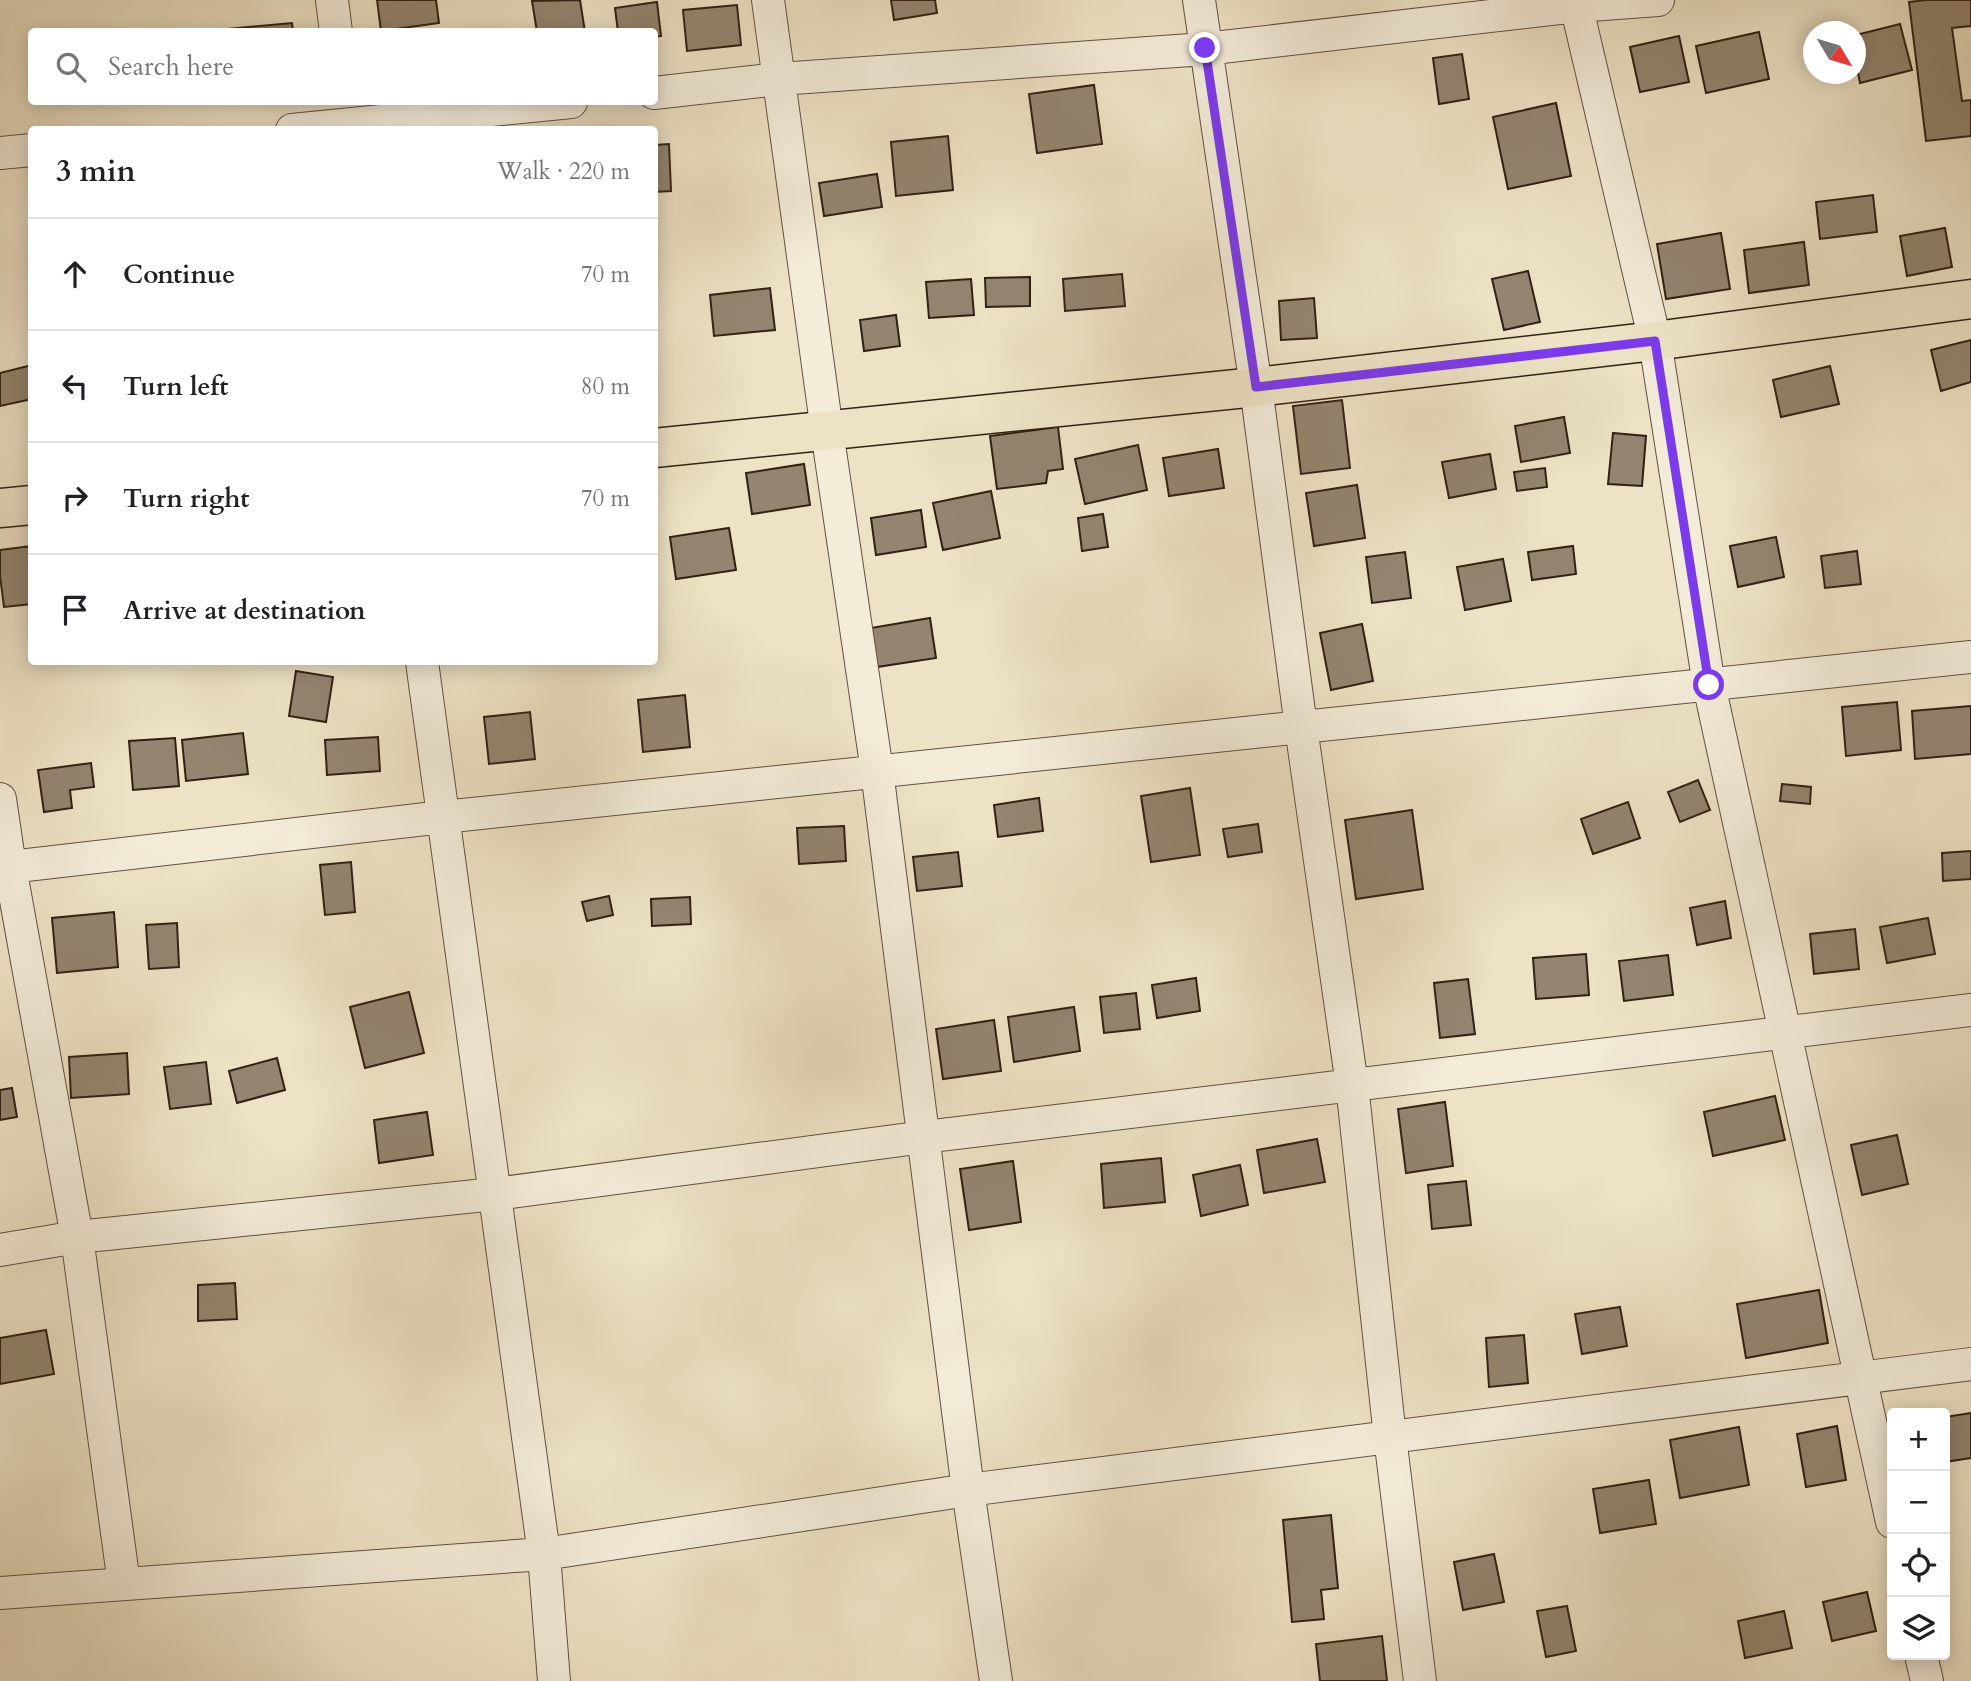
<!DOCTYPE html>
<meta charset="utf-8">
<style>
body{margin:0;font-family:Cardo,serif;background:#f2f2f2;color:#202124}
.controls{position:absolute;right:21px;bottom:21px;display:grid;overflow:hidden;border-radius:7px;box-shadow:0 4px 18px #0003}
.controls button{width:63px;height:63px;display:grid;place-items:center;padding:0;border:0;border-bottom:2px solid #e0e0e0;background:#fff;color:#202124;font:35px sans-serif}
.compass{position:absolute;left:1803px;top:21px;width:63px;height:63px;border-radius:50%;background:#fff;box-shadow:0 4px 18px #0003;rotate:128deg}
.stop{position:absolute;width:21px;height:21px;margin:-16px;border:5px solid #7c3aed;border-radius:50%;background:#fff}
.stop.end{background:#7c3aed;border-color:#fff;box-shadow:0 2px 7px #0008}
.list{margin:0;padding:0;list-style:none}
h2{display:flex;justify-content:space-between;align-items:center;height:91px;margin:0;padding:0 28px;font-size:30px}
h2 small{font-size:23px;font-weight:400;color:#757577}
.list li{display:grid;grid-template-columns:46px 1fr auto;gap:21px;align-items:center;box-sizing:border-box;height:112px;padding:0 28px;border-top:2px solid #e0e0e0}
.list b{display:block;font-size:26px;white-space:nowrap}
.list em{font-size:23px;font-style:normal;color:#757577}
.icon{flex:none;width:38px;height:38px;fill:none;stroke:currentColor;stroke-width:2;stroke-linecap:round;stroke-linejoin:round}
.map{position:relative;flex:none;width:1971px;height:1681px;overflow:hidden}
.search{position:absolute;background:#fff;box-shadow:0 4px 18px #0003;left:28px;top:28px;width:630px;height:77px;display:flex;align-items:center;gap:18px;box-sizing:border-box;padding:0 24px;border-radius:7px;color:#757577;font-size:26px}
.panel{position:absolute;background:#fff;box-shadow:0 4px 18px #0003;left:28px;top:126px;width:630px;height:539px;border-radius:7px}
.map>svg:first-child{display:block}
.building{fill:#938570;stroke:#322013;stroke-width:2}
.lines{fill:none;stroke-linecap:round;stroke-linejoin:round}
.minor-casing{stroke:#615040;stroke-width:34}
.major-casing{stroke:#322013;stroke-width:41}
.minor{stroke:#f3ecd9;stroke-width:32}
.major{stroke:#ede2c5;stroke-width:38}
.route{stroke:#7c3aed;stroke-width:9}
</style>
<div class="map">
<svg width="1971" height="1681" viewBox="0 0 1971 1681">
<rect width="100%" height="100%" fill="#ede2c5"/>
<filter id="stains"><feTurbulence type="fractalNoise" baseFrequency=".00286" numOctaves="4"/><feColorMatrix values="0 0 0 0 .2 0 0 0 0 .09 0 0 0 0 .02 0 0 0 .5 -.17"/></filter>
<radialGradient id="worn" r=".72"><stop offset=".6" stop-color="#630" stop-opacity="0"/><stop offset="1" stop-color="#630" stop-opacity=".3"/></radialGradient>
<path class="building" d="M 377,0 L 436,0 L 439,23 L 381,31 Z
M 580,0 L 585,32 L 537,32 L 532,1 Z
M 891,0 L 935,0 L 937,13 L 894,20 Z
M 1926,0 L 1971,0 L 1971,26 L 1952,28 L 1962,101 L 1971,100 L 1971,136 L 1926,141 L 1909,2 Z
M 657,2 L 661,36 L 654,37 L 654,32 L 618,32 L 615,8 Z
M 737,5 L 741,45 L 687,51 L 683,10 Z
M 292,23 L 293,32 L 228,32 L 228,29 Z
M 1900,24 L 1912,70 L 1860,83 L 1856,62 L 1856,35 Z
M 1759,32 L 1769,79 L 1706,93 L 1696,46 Z
M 1679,36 L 1689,82 L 1640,92 L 1630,47 Z
M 1462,54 L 1469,99 L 1439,104 L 1433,58 Z
M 1094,85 L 1102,144 L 1037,153 L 1029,94 Z
M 1556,103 L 1571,176 L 1508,189 L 1493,117 Z
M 948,136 L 953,190 L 896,196 L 891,142 Z
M 669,144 L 671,191 L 654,192 L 654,145 Z
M 877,174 L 882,207 L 824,216 L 819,183 Z
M 1873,195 L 1877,232 L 1820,239 L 1816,202 Z
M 1945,228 L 1952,267 L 1907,276 L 1900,236 Z
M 1721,233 L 1730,289 L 1666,299 L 1657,244 Z
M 1804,242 L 1809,285 L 1749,293 L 1744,250 Z
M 1528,271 L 1540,322 L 1504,330 L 1492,279 Z
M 1122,274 L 1125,306 L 1065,311 L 1063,279 Z
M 1030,277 L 1030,306 L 986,307 L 985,278 Z
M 971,279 L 974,315 L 929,318 L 926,282 Z
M 770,288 L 775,330 L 714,336 L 710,295 Z
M 1314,298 L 1317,338 L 1281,340 L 1279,301 Z
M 896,315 L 900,346 L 864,351 L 860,320 Z
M 1971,340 L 1971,382 L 1941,391 L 1931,350 Z
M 32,365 L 32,399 L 0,406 L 0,373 Z
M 1830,366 L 1839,404 L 1781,417 L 1773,380 Z
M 1342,400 L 1350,468 L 1301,474 L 1293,406 Z
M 1564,417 L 1570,453 L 1521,462 L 1515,426 Z
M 1058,427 L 1063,469 L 1048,471 L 1046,483 L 997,489 L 990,436 Z
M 1613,433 L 1646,436 L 1642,486 L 1608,484 Z
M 1138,445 L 1147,490 L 1085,504 L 1075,459 Z
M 1218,449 L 1224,488 L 1169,496 L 1163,458 Z
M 1490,454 L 1496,489 L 1449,498 L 1442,462 Z
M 804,464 L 810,505 L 752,514 L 746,473 Z
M 1545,468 L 1547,487 L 1517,491 L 1514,472 Z
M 1357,485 L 1365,538 L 1314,546 L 1306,493 Z
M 991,491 L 1000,538 L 943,550 L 933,503 Z
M 921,510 L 926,547 L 876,555 L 871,518 Z
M 1103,514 L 1108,547 L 1082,551 L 1078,518 Z
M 729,528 L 736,570 L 676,579 L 670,537 Z
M 1776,537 L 1784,577 L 1738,587 L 1730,546 Z
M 32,546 L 32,604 L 4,607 L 0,576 L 0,550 Z
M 1573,546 L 1576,574 L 1532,580 L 1528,552 Z
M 1857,551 L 1861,584 L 1825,588 L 1821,556 Z
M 1405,552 L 1411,598 L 1372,603 L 1366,557 Z
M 1503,559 L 1511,601 L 1465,610 L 1457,567 Z
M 930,618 L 936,658 L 877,667 L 871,628 Z
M 1362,624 L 1373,681 L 1331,690 L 1320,633 Z
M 296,671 L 333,677 L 326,722 L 289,716 Z
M 685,695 L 690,747 L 643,752 L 638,700 Z
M 1897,702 L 1901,750 L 1846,756 L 1842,707 Z
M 1971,706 L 1971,754 L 1915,759 L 1912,711 Z
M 530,712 L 535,759 L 489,764 L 484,717 Z
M 243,733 L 248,774 L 186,781 L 182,740 Z
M 378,737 L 380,771 L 327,775 L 325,740 Z
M 175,738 L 179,786 L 133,790 L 129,741 Z
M 91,763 L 94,787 L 70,790 L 72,808 L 44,812 L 38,770 Z
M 1698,780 L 1710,810 L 1680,822 L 1668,792 Z
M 1782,784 L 1811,787 L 1810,804 L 1780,801 Z
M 1190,788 L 1200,855 L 1151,862 L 1141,796 Z
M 1039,798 L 1043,831 L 998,837 L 994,805 Z
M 1628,802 L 1640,838 L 1593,854 L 1581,819 Z
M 1412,810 L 1423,889 L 1356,899 L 1345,820 Z
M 1258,824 L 1262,852 L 1228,857 L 1223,829 Z
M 844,826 L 846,861 L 799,864 L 797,828 Z
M 1971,851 L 1971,879 L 1943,881 L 1942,853 Z
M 958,852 L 962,886 L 917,891 L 913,857 Z
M 351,862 L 355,912 L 325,915 L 320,865 Z
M 609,896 L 613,915 L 587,921 L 582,902 Z
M 690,897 L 691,924 L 652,926 L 651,899 Z
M 1725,901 L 1731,938 L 1697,945 L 1690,908 Z
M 114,912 L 118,967 L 57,973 L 52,918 Z
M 1928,918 L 1935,954 L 1887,963 L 1880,927 Z
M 177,923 L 179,967 L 149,969 L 146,925 Z
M 1855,929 L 1859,969 L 1814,974 L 1810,934 Z
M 1586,954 L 1589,995 L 1536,999 L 1533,958 Z
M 1668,955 L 1673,995 L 1624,1001 L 1619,961 Z
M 1196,978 L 1200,1011 L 1157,1018 L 1152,985 Z
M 1468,979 L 1475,1034 L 1440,1038 L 1434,983 Z
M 409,992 L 424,1053 L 365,1068 L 350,1007 Z
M 1136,993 L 1140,1029 L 1104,1033 L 1100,997 Z
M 1074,1007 L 1080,1051 L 1014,1062 L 1008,1017 Z
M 994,1020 L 1001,1071 L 943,1079 L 936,1029 Z
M 127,1053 L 129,1094 L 71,1098 L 69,1057 Z
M 277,1058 L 285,1090 L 237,1103 L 229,1071 Z
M 206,1062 L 211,1104 L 170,1109 L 164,1067 Z
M 12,1088 L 17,1117 L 0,1120 L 0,1090 Z
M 1775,1096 L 1785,1140 L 1713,1156 L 1704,1112 Z
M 1445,1102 L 1453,1166 L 1406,1173 L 1398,1109 Z
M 427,1112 L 433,1155 L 379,1163 L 374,1120 Z
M 1897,1135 L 1908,1184 L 1862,1195 L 1851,1145 Z
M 1317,1139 L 1325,1182 L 1264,1193 L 1257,1150 Z
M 1161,1158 L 1165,1202 L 1104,1208 L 1101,1164 Z
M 1013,1161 L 1021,1222 L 969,1230 L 960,1169 Z
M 1240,1165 L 1248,1205 L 1201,1216 L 1193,1175 Z
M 1466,1181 L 1471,1225 L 1432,1229 L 1428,1185 Z
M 235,1283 L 237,1319 L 198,1321 L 198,1285 Z
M 1819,1290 L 1828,1343 L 1746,1358 L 1737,1304 Z
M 1620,1307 L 1627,1346 L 1582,1354 L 1575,1314 Z
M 46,1330 L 54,1374 L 0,1384 L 0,1338 Z
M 1524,1335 L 1528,1383 L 1489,1387 L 1486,1338 Z
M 1971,1413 L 1971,1458 L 1945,1462 L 1945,1417 Z
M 1837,1426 L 1846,1480 L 1806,1487 L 1797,1434 Z
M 1739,1427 L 1749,1485 L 1680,1498 L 1670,1440 Z
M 1649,1480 L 1656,1524 L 1600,1533 L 1593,1489 Z
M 1331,1515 L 1338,1588 L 1321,1590 L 1324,1619 L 1292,1622 L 1283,1520 Z
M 1494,1554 L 1504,1602 L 1463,1610 L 1454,1562 Z
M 1867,1592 L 1876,1631 L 1832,1641 L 1823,1602 Z
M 1567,1606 L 1576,1651 L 1546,1657 L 1537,1611 Z
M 1784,1611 L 1792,1648 L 1745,1658 L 1738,1621 Z
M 1382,1636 L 1387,1681 L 1320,1681 L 1316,1644 Z"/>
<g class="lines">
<g class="minor-casing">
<path id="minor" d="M 332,0 L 336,32
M 768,0 L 827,431 L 877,771 L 968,1490 L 996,1681
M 1199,0 L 1256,387 L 1301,727 L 1352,1085 L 1390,1437 L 1420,1681
M 1575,0 L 1655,341 L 1709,685 L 1892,1522
M 654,93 L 779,79 L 1205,49 L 1577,6 L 1658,0
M 292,130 L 571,102
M 0,153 L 32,150
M 422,662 L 544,1554 L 554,1681
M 0,799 L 10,867 L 77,1237 L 124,1584
M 0,868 L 443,817 L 1971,657
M 0,1250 L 77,1237 L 495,1194 L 924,1137 L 1971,1010
M 0,1593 L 544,1554 L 968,1490 L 1971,1364
M 1921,1655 L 1927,1681"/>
</g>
<g class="major-casing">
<path id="major" d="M 654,448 L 1256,387 L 1655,341 L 1971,299
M 0,508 L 32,505"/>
</g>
<use href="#minor" class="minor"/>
<use href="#major" class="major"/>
</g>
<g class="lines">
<path class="route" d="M 1205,48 L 1256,387 L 1655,341 L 1709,685"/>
</g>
<rect width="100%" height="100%" filter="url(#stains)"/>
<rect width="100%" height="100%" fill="url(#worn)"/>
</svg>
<div class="controls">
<button>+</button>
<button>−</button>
<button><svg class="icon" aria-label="locate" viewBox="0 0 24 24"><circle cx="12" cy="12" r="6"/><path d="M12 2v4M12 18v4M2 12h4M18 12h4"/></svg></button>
<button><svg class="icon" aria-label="layers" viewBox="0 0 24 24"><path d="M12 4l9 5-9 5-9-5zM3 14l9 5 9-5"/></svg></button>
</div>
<svg class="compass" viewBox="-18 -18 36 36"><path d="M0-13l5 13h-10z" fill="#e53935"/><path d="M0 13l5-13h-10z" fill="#757577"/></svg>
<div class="stop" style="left:1709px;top:685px"></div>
<div class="stop end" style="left:1205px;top:48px"></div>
<div class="search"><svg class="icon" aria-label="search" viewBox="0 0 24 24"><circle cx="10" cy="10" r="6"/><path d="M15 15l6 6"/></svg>Search here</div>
<section class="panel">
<h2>3 min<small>Walk · 220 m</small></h2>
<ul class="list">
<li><svg class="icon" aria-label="ahead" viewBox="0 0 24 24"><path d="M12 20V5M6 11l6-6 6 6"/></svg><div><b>Continue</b></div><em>70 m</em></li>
<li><svg class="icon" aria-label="left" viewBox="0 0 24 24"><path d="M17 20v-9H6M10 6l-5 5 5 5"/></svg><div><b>Turn left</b></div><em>80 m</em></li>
<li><svg class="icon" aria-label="right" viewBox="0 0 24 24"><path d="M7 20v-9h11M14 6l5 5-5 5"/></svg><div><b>Turn right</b></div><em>70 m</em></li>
<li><svg class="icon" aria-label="arrive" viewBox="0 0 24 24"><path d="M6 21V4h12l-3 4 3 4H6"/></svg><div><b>Arrive at destination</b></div></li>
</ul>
</section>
</div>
